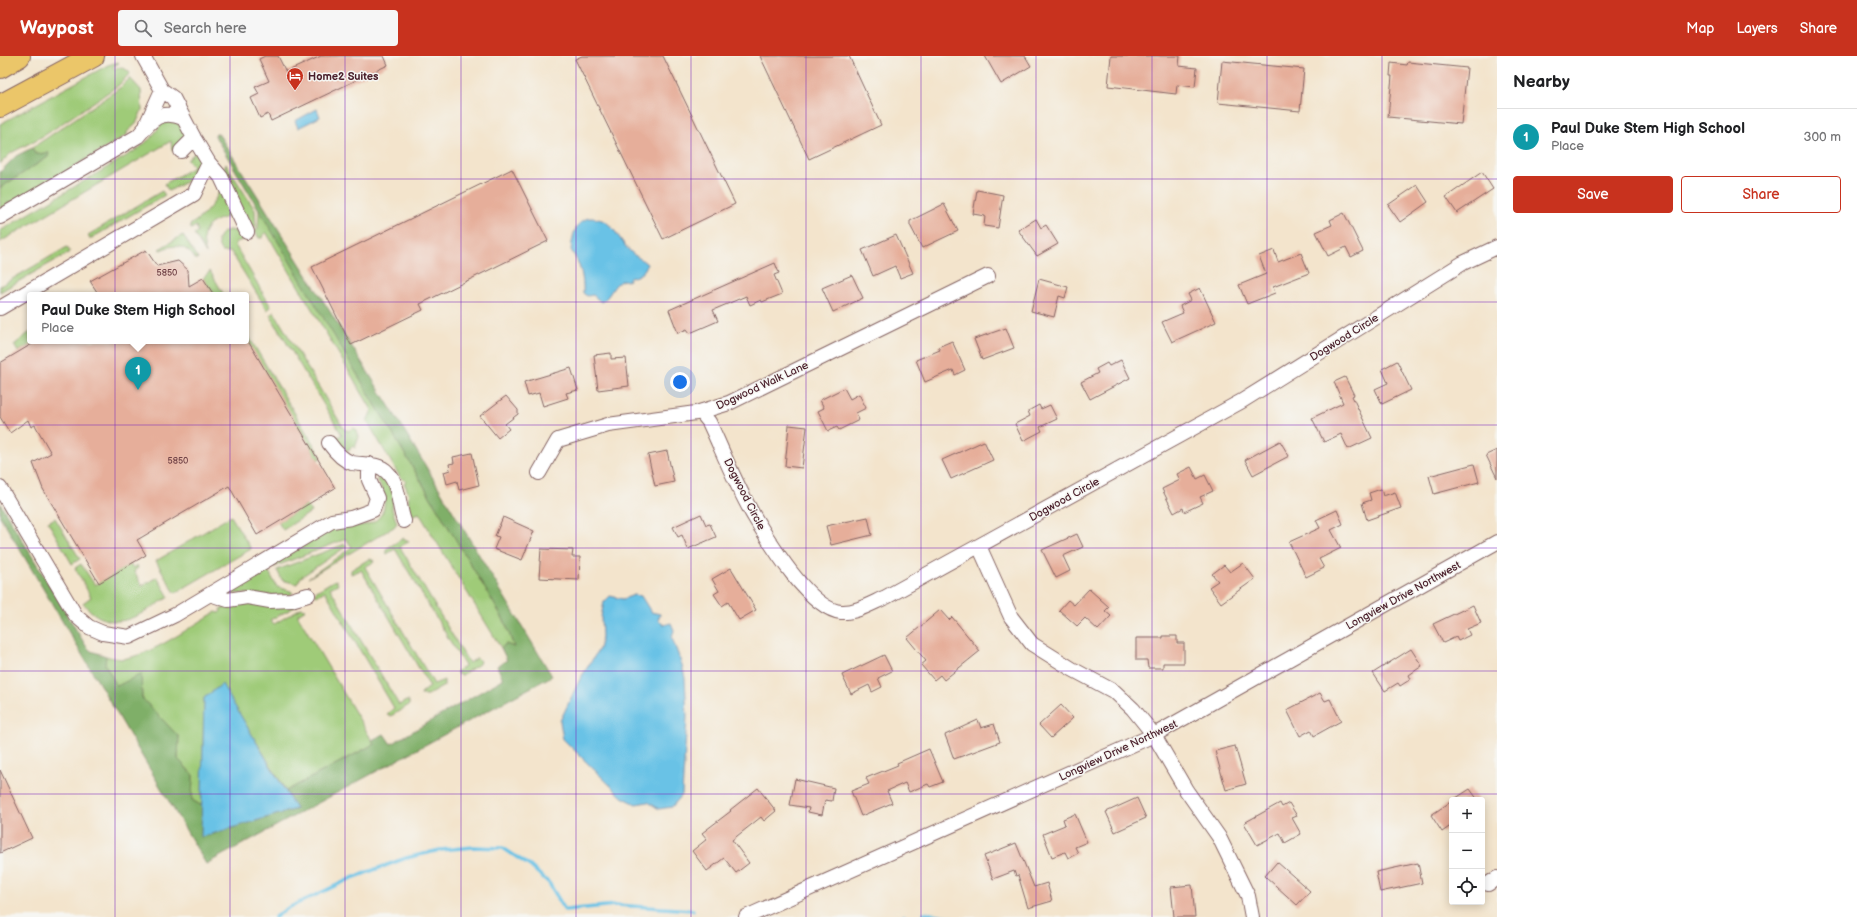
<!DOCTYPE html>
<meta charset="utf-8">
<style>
body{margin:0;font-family:"Balsamiq Sans",sans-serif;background:#f6f6f6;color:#202124}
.controls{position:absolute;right:12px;bottom:12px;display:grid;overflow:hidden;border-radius:4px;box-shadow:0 2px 10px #0003}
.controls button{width:36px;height:36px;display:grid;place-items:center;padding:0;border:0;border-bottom:1px solid #e0e0e0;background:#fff;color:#202124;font:20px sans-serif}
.you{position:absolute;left:680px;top:326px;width:14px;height:14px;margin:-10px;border:3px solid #fff;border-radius:50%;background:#1a73e8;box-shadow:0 0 0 6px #1a73e833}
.badge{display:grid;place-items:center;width:26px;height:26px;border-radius:50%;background:#c8321e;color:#fff;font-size:13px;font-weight:700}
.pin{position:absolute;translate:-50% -33px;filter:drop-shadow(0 1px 2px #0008)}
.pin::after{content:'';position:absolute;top:21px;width:14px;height:12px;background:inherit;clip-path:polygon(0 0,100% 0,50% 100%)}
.popup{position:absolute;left:27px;top:236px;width:222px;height:52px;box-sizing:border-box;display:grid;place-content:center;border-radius:4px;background:#fff;filter:drop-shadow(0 1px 3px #0005);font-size:13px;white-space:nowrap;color:#757577}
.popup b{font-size:15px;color:#202124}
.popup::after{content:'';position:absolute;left:50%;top:100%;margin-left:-8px;border:8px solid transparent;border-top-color:#fff}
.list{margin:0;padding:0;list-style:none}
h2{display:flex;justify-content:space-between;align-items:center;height:52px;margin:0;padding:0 16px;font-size:17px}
h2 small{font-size:13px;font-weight:400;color:#757577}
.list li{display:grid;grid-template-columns:26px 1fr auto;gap:12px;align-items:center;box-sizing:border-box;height:56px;padding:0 16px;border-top:1px solid #e0e0e0}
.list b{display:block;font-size:15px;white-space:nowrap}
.list p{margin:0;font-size:13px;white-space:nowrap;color:#757577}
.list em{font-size:13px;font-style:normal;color:#757577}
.actions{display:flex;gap:8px;padding:12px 16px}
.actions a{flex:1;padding:9px 0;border:1px solid #c8321e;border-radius:4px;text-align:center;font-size:14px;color:#c8321e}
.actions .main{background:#c8321e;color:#fff}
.icon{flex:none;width:22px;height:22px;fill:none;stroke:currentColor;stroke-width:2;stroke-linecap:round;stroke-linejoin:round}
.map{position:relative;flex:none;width:1497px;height:861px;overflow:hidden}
header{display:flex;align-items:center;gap:24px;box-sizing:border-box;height:56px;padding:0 20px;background:#c8321e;color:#fff}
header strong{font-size:19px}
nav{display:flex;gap:22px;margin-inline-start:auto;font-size:14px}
.search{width:280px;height:36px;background:#f6f6f6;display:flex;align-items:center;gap:10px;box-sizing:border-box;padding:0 14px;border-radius:4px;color:#757577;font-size:15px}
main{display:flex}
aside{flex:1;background:#fff}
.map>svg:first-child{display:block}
.green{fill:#9fcb78;stroke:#747552}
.forest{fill:#7faf68;stroke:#64674a}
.water{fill:#69c2e6;stroke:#5a7088}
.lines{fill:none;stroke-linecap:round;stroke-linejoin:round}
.stream{stroke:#69c2e6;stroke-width:3.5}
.building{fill:#e6ae9a}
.street-casing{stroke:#856463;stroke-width:16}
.highway-casing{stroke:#856463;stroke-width:24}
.street{stroke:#fff;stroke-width:14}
.highway{stroke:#ebc669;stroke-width:22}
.grid{fill:none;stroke:#7b2cbf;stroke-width:1;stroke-opacity:0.55}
.labels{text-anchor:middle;stroke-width:3;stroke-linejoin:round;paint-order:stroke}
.number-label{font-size:9px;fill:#714347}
.poi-label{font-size:11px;font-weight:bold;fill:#4a1f2b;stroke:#f6f6f2;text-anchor:start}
.street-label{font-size:11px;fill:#4a1f2b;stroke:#f6f6f2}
</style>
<header>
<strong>Waypost</strong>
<div class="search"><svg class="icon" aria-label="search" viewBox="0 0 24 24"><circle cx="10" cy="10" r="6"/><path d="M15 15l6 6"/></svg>Search here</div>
<nav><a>Map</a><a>Layers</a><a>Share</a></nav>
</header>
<main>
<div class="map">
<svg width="1497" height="861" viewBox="0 0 1497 861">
<rect width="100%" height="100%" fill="#f6f6f2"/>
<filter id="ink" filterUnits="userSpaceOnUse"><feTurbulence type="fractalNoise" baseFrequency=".025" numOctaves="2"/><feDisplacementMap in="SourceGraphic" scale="8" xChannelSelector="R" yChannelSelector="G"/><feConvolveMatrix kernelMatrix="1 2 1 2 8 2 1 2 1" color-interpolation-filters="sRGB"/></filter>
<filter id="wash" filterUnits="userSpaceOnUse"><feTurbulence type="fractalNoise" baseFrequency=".012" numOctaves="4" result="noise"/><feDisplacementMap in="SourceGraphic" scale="16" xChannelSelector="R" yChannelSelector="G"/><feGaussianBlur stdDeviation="0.9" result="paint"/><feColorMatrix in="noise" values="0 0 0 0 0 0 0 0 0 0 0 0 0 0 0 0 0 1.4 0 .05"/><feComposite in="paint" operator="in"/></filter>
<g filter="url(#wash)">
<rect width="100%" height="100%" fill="#f3e4cc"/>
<path class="green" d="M 118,6 L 119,7 L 113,11 L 114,13 C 122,11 124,11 130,17 L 119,29 L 45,79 L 11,97 L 0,108 L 0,68 L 108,9 Z
M 130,22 L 141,34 L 142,54 L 136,68 L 127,76 L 127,79 L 14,146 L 7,147 L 8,149 L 0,154 L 0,132 L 48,101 L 48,97 L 35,98 L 32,92 L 121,31 Z
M 175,63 L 185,76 L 186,83 L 175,95 L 172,94 L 171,85 L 0,186 L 0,175 L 138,93 L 152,81 L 162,67 Z
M 197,95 L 202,105 L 199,117 L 193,122 L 169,135 L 164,128 L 192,112 L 194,110 L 188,105 L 188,103 Z
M 226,108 L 255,154 L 256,172 L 252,171 L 242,154 L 224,111 Z
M 222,129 L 233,159 C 209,166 198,171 206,198 L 194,178 L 198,176 L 196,170 L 191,173 L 190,169 C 206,159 215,147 222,129 Z
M 162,135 L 165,139 L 90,183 L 88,179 Z
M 259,153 L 505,566 L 514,591 L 506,588 L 501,592 L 419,457 L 411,460 C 406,451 410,445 408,436 C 407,433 405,430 404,427 L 406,425 L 400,421 L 367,365 L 372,354 L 266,176 L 262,182 L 259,182 L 255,175 L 258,173 Z
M 229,174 L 236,175 L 243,184 L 236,186 L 235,189 L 271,251 L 267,254 L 231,196 L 222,196 C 215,186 217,177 229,174 Z
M 183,179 L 198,203 L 195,203 C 187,190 175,187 161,194 L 159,193 Z
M 67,191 L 70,196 L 0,236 L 0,230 Z
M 210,215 L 224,239 L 214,239 L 203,222 Z
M 274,256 L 344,373 L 348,375 L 353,372 L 356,373 L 359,381 L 355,392 L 352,390 L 349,395 L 342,394 L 333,382 L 342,379 L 270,259 Z
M 30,276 L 30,285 L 37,285 L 18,296 L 14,289 Z
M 246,276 L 321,401 L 318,404 L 246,282 Z
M 380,419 L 384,420 L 394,439 L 392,453 L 397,467 L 394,471 L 308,522 L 352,491 L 346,483 L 274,511 L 273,508 C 293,496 313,482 334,472 C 343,468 354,471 364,469 C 389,464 388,441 377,424 Z
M 307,449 L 311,456 L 283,474 L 278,466 Z
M 231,460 L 251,493 L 175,537 L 156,505 Z
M 55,462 L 80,503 L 72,508 L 48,466 Z
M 403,482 L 409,485 L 400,491 L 469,607 L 477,602 L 480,605 L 479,608 L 462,619 L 457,618 L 457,615 L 465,610 L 395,493 L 387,498 L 386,497 L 386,493 Z
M 345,488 L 347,490 L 301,521 L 297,528 L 282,524 L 277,514 Z
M 369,503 L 373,504 L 374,506 L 365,511 L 434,628 L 444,624 L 444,630 L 428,639 L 421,639 L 422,636 L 430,631 L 361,514 L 351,518 L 351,514 Z
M 81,508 L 95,529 L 130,508 L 133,512 L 137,509 L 138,512 L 134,515 L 142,530 L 157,521 L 169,541 C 139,559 112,582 83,547 L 91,541 L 75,512 Z
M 267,512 L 277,531 L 291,535 L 293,537 L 287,540 L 229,537 L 229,534 Z
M 333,525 L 336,524 L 338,528 L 330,532 L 399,649 L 406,645 L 409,645 L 409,649 L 391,660 L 387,658 L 394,652 L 325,535 L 317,540 L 315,539 L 315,536 Z
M 235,547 L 297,549 L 297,550 L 270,564 L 274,568 L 301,552 L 306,553 L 298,558 L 298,560 L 374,688 L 286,735 L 222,629 L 204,642 L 202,750 L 192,744 L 193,719 L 178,703 L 178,681 L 142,642 L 141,619 L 117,631 L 105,608 L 106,600 C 113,602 120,604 127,602 C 155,597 191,570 216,556 L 219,557 L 221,555 L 220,553 Z"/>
<path class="forest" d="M 216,77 L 218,77 L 398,364 L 552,620 L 206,808 L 0,460 L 0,447 L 86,590 L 91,595 L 106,600 L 105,608 L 117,630 L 141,618 L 142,642 L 179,681 L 178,703 L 193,719 L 192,744 L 202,750 L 202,781 L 296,753 L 286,735 L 374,688 L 372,684 L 384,678 L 391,688 L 503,623 L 497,610 L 507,604 L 501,592 L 506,588 L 514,591 L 505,566 L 243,127 L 215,80 Z
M 32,92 L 35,98 L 49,97 L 48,101 L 0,132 L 0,116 L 16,100 Z"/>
<path class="water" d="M 317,53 L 320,61 L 298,72 L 295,65 Z
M 588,162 C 613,161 615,180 630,195 C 634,200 642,203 647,208 C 645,216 639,220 630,222 L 628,225 L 623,224 C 612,228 611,241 601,246 L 593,239 L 587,240 L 583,237 C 584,221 580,208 571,194 C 573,179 574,168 588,162 Z
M 634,539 L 641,540 L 651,556 L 660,558 L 658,564 L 664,569 L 671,567 L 674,574 L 672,582 L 682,609 L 685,622 L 687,661 L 682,739 L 672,751 L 659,753 L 648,746 L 636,748 L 622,741 L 563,683 L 560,665 L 580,623 L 599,593 L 602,581 L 601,561 L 604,546 L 610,540 L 623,543 Z
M 222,628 L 296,753 L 201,781 L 204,642 Z"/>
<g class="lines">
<path class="stream" d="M 924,857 L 951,861
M 275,861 L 288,852 L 352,822 L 406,802 L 440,794 L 474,791 L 503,792 L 530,810 L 549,827 L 565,854 L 616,849 L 693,854
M 902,861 L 904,860"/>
</g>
<g id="blocks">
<path class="building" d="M 265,0 L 278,0 L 286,16 L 321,0 L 384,0 L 388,9 L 271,65 L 268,58 L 260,62 L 251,42 L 259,38 L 255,31 L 269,25 L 259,3 Z
M 582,0 L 663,0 L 735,148 L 663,183 L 575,3 Z
M 760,0 L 849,0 L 881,69 L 809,103 Z
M 985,0 L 1025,0 L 1031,10 L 1001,28 Z
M 1111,0 L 1180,0 L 1179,10 L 1197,12 L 1195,31 L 1177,29 L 1176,38 L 1108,30 Z
M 1222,5 L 1304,13 L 1300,55 L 1218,47 Z
M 1408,6 L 1467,12 L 1461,68 L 1388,61 L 1392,20 L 1390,20 L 1391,7 L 1407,9 Z
M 512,113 L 548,185 L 420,248 L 423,254 L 351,289 L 312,211 Z
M 1482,116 L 1493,133 L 1457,157 L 1446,141 Z
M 1417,129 L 1428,146 L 1400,166 L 1388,149 Z
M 977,134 L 1003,139 L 998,172 L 984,170 L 985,160 L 973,158 Z
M 944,148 L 958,175 L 922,192 L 910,169 L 910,165 Z
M 1344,157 L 1363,195 L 1351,201 L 1346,191 L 1328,200 L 1316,176 L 1332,169 L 1330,164 Z
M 1036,163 L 1041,172 L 1046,169 L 1058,188 L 1037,200 L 1018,174 Z
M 896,179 L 913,217 L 900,222 L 895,210 L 873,220 L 862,194 Z
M 146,194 L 157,210 L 178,205 L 188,214 L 189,230 L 203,222 L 214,239 L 99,239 L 90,225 Z
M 1274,194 L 1278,206 L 1301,197 L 1309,217 L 1273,231 L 1275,237 L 1247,248 L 1239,229 L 1266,218 L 1259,200 Z
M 775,207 L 779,217 L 774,219 L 782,238 L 762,246 L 761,244 L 750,249 L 746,240 L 713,254 L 718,265 L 690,277 L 687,273 L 678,277 L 669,254 Z
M 852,219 L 863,242 L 833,256 L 822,232 Z
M 1039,223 L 1068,231 L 1065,242 L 1059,240 L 1054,261 L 1031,255 Z
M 1200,232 L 1216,266 L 1172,286 L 1162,266 L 1183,257 L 1180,250 L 1191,244 L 1188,238 Z
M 1006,272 L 1014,292 L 982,304 L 974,283 Z
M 37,285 L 248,285 L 335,432 L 257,479 L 229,430 L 137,484 L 146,499 L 99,527 L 43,433 L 33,407 L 51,397 L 35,369 L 31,371 L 28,364 L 10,377 L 0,361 L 0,307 Z
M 952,285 L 965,314 L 955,319 L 953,314 L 925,326 L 916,304 L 940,294 L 938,291 Z
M 611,297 L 611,303 L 626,302 L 629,330 L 598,334 L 594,299 Z
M 1121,304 L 1130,322 L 1090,343 L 1081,326 L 1098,317 L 1096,313 L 1107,307 L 1109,310 Z
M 1397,305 L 1411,334 L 1382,348 L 1375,333 L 1388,327 L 1382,313 Z
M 571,312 L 578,334 L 566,337 L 568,342 L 543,350 L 539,337 L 528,340 L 524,326 Z
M 1345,321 L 1354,339 L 1352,340 L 1372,382 L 1348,393 L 1341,378 L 1324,386 L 1312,362 L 1343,347 L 1334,326 Z
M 844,332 L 850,343 L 859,338 L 866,352 L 856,357 L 859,364 L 839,374 L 837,371 L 828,375 L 818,355 L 824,352 L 820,344 Z
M 506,340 L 518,354 L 518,358 L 505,368 L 509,373 L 498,382 L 480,360 Z
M 1039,349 L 1041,353 L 1050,349 L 1057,363 L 1040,371 L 1042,375 L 1023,385 L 1015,368 L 1030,360 L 1028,355 Z
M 789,369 L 807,371 L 802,412 L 785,410 Z
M 984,385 L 993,404 L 951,423 L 942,404 Z
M 1280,385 L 1289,400 L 1253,419 L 1245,404 Z
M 1497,394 L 1497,422 L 1486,399 Z
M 667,395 L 674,426 L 655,430 L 648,399 Z
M 472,397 L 479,429 L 459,434 L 457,425 L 447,428 L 444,416 L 450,414 L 449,408 L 454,407 L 453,401 Z
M 1474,408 L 1479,426 L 1434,438 L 1429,420 Z
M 1191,411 L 1197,423 L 1205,419 L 1213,435 L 1200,441 L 1203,447 L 1184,456 L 1183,452 L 1174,457 L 1162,433 L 1180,424 L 1177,418 Z
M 1381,433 L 1383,440 L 1395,436 L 1401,452 L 1367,464 L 1362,447 L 1371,444 L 1369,437 Z
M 1337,454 L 1343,468 L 1331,474 L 1341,492 L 1319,503 L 1324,512 L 1306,521 L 1289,486 L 1320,472 L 1316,464 Z
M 701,458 L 706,469 L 710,468 L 716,481 L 688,493 L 682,479 L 678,481 L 673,471 Z
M 503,461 L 534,475 L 522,504 L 494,493 L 499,481 L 495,480 Z
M 868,461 L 872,479 L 831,489 L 826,470 Z
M 1077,478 L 1083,491 L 1063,500 L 1070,515 L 1056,522 L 1042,494 Z
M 541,493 L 573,494 L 572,501 L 580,501 L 579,524 L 539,522 Z
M 1243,507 L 1255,523 L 1221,547 L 1209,531 L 1218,525 L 1212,518 L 1224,509 L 1230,516 Z
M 731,512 L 756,554 L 739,564 L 728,546 L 722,550 L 714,538 L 719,535 L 712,523 Z
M 1089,533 L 1109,551 L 1105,555 L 1111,560 L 1098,574 L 1085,562 L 1077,570 L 1059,554 L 1068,544 L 1074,549 Z
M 1473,549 L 1481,567 L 1467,573 L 1470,579 L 1458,585 L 1456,581 L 1443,587 L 1433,568 Z
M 940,554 L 949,564 L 952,561 L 980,595 L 944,624 L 940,619 L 934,624 L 921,609 L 926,605 L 907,582 Z
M 1163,580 L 1177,580 L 1177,587 L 1184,587 L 1184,607 L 1163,607 L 1163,612 L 1148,612 L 1147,604 L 1136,604 L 1136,582 L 1163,582 Z
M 1411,593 L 1422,610 L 1409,619 L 1411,623 L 1400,630 L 1398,627 L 1385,635 L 1373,617 Z
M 884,599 L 892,615 L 878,622 L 882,631 L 872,636 L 869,629 L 851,638 L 842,619 Z
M 1320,637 L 1325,645 L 1330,643 L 1341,665 L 1314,680 L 1311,674 L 1300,680 L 1287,654 Z
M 1061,649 L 1073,662 L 1051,682 L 1039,669 Z
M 978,664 L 981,672 L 994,668 L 1000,686 L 954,703 L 945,679 Z
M 1235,690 L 1246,728 L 1226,734 L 1215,695 Z
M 929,693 L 943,726 L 930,731 L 928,728 L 909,736 L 905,727 L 887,735 L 892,747 L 861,760 L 851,735 L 869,728 L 866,722 L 898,709 L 897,707 Z
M 0,714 L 32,782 L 0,797 Z
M 795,723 L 834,732 L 832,745 L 825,744 L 822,759 L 808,756 L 809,752 L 790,749 Z
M 758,732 L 776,755 L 764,765 L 761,761 L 732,784 L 749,807 L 736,817 L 724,802 L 707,815 L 692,795 L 707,783 L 702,777 L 731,755 L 730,754 Z
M 1470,733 L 1478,744 L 1453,744 Z
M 1137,742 L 1146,762 L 1115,776 L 1106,756 Z
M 1452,745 L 1452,769 L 1442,776 L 1431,759 Z
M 1280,747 L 1282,751 L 1289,747 L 1297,760 L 1292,762 L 1301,778 L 1285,787 L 1280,777 L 1257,789 L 1244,767 Z
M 1075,758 L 1087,786 L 1075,791 L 1078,797 L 1068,802 L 1065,796 L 1052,801 L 1043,778 L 1065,769 L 1063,763 Z
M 1016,787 L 1034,831 L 1047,827 L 1052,845 L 1028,852 L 1018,819 L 1016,820 L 1014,815 L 993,823 L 984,800 Z
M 1277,806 L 1310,835 L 1297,849 L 1265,820 Z
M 1418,807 L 1422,827 L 1380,836 L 1376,816 Z
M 1192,829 L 1195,861 L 1174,861 L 1171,831 Z"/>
</g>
</g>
<g filter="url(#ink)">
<use href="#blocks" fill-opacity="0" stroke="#856463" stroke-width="1"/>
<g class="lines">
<g class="street-casing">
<path id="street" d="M 143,0 L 162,34
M 147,67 L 162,34 L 173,42 L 194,82 L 209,107 L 221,121 L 247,176
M 181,95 L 194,82
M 0,161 L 138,80 C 152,63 161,53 183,62
M 0,252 L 194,138 L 209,107
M 701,356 L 709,366 C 724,398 737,432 755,462 C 770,487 810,553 841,556 C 856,557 872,547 886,541 L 1242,345 L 1463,207 L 1497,191
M 329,387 C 334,394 342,404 352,407 C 363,409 379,407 387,416 C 400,429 398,449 404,465
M 539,417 L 558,384 L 608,369 L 696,357 L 729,347 L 988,220
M 0,432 L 76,560 L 89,571 L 103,577 L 129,581 L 175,559 L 332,465 L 351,462 L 373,454 L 377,442 L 369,424 L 369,408
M 979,490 L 1011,561 L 1032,588 L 1072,613 L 1115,636 L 1133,653 L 1154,679 L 1186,734 L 1219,781 L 1248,840 L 1252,861
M 210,538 L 228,544 L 247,541 L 270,545 L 291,544 L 308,539
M 1488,828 L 1497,822
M 746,861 L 1154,679 L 1497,486"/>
</g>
<g class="highway-casing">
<path id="highway" d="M 0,11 L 19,0
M 0,50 L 93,0"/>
</g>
<use href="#street" class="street"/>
<use href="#highway" class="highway"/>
</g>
</g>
<path class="grid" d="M 115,0 L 115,861M 230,0 L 230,861M 345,0 L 345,861M 461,0 L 461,861M 576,0 L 576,861M 691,0 L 691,861M 806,0 L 806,861M 921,0 L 921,861M 1036,0 L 1036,861M 1152,0 L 1152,861M 1267,0 L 1267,861M 1382,0 L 1382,861M 0,123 L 1497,123M 0,246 L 1497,246M 0,369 L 1497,369M 0,492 L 1497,492M 0,615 L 1497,615M 0,738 L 1497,738"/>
<defs>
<g id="hotel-pin" transform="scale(0.9)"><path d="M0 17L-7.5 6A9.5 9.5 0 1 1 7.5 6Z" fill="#c8321e" stroke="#f6f6f2"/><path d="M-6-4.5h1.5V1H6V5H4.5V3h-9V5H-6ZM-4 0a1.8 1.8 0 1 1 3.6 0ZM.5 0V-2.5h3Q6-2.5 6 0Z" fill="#fff"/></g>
</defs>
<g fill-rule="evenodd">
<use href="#hotel-pin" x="295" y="20"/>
</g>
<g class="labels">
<g class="number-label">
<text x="167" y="220">5850</text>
<text x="178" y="408">5850</text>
</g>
<g class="poi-label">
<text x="308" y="24">Home2 Suites</text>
</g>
<g class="street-label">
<text transform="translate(1344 281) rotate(-32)" y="4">Dogwood Circle</text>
<text transform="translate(762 329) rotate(-25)" y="4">Dogwood Walk Lane</text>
<text transform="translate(745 438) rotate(63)" y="4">Dogwood Circle</text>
<text transform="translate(1064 443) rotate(-29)" y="4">Dogwood Circle</text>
<text transform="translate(1403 539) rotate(-29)" y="4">Longview Drive Northwest</text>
<text transform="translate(1118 694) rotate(-25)" y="4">Longview Drive Northwest</text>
</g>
</g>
</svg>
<div class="controls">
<button>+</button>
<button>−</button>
<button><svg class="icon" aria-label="locate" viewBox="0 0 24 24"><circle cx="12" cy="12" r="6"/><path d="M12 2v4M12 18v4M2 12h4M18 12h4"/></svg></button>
</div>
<div class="you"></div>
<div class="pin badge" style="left:138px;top:334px;background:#0f9aa8">1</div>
<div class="popup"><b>Paul Duke Stem High School</b>Place</div>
</div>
<aside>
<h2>Nearby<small></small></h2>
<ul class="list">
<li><span class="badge" style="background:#0f9aa8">1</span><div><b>Paul Duke Stem High School</b><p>Place</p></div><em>300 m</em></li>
</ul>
<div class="actions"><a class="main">Save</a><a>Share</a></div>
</aside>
</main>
